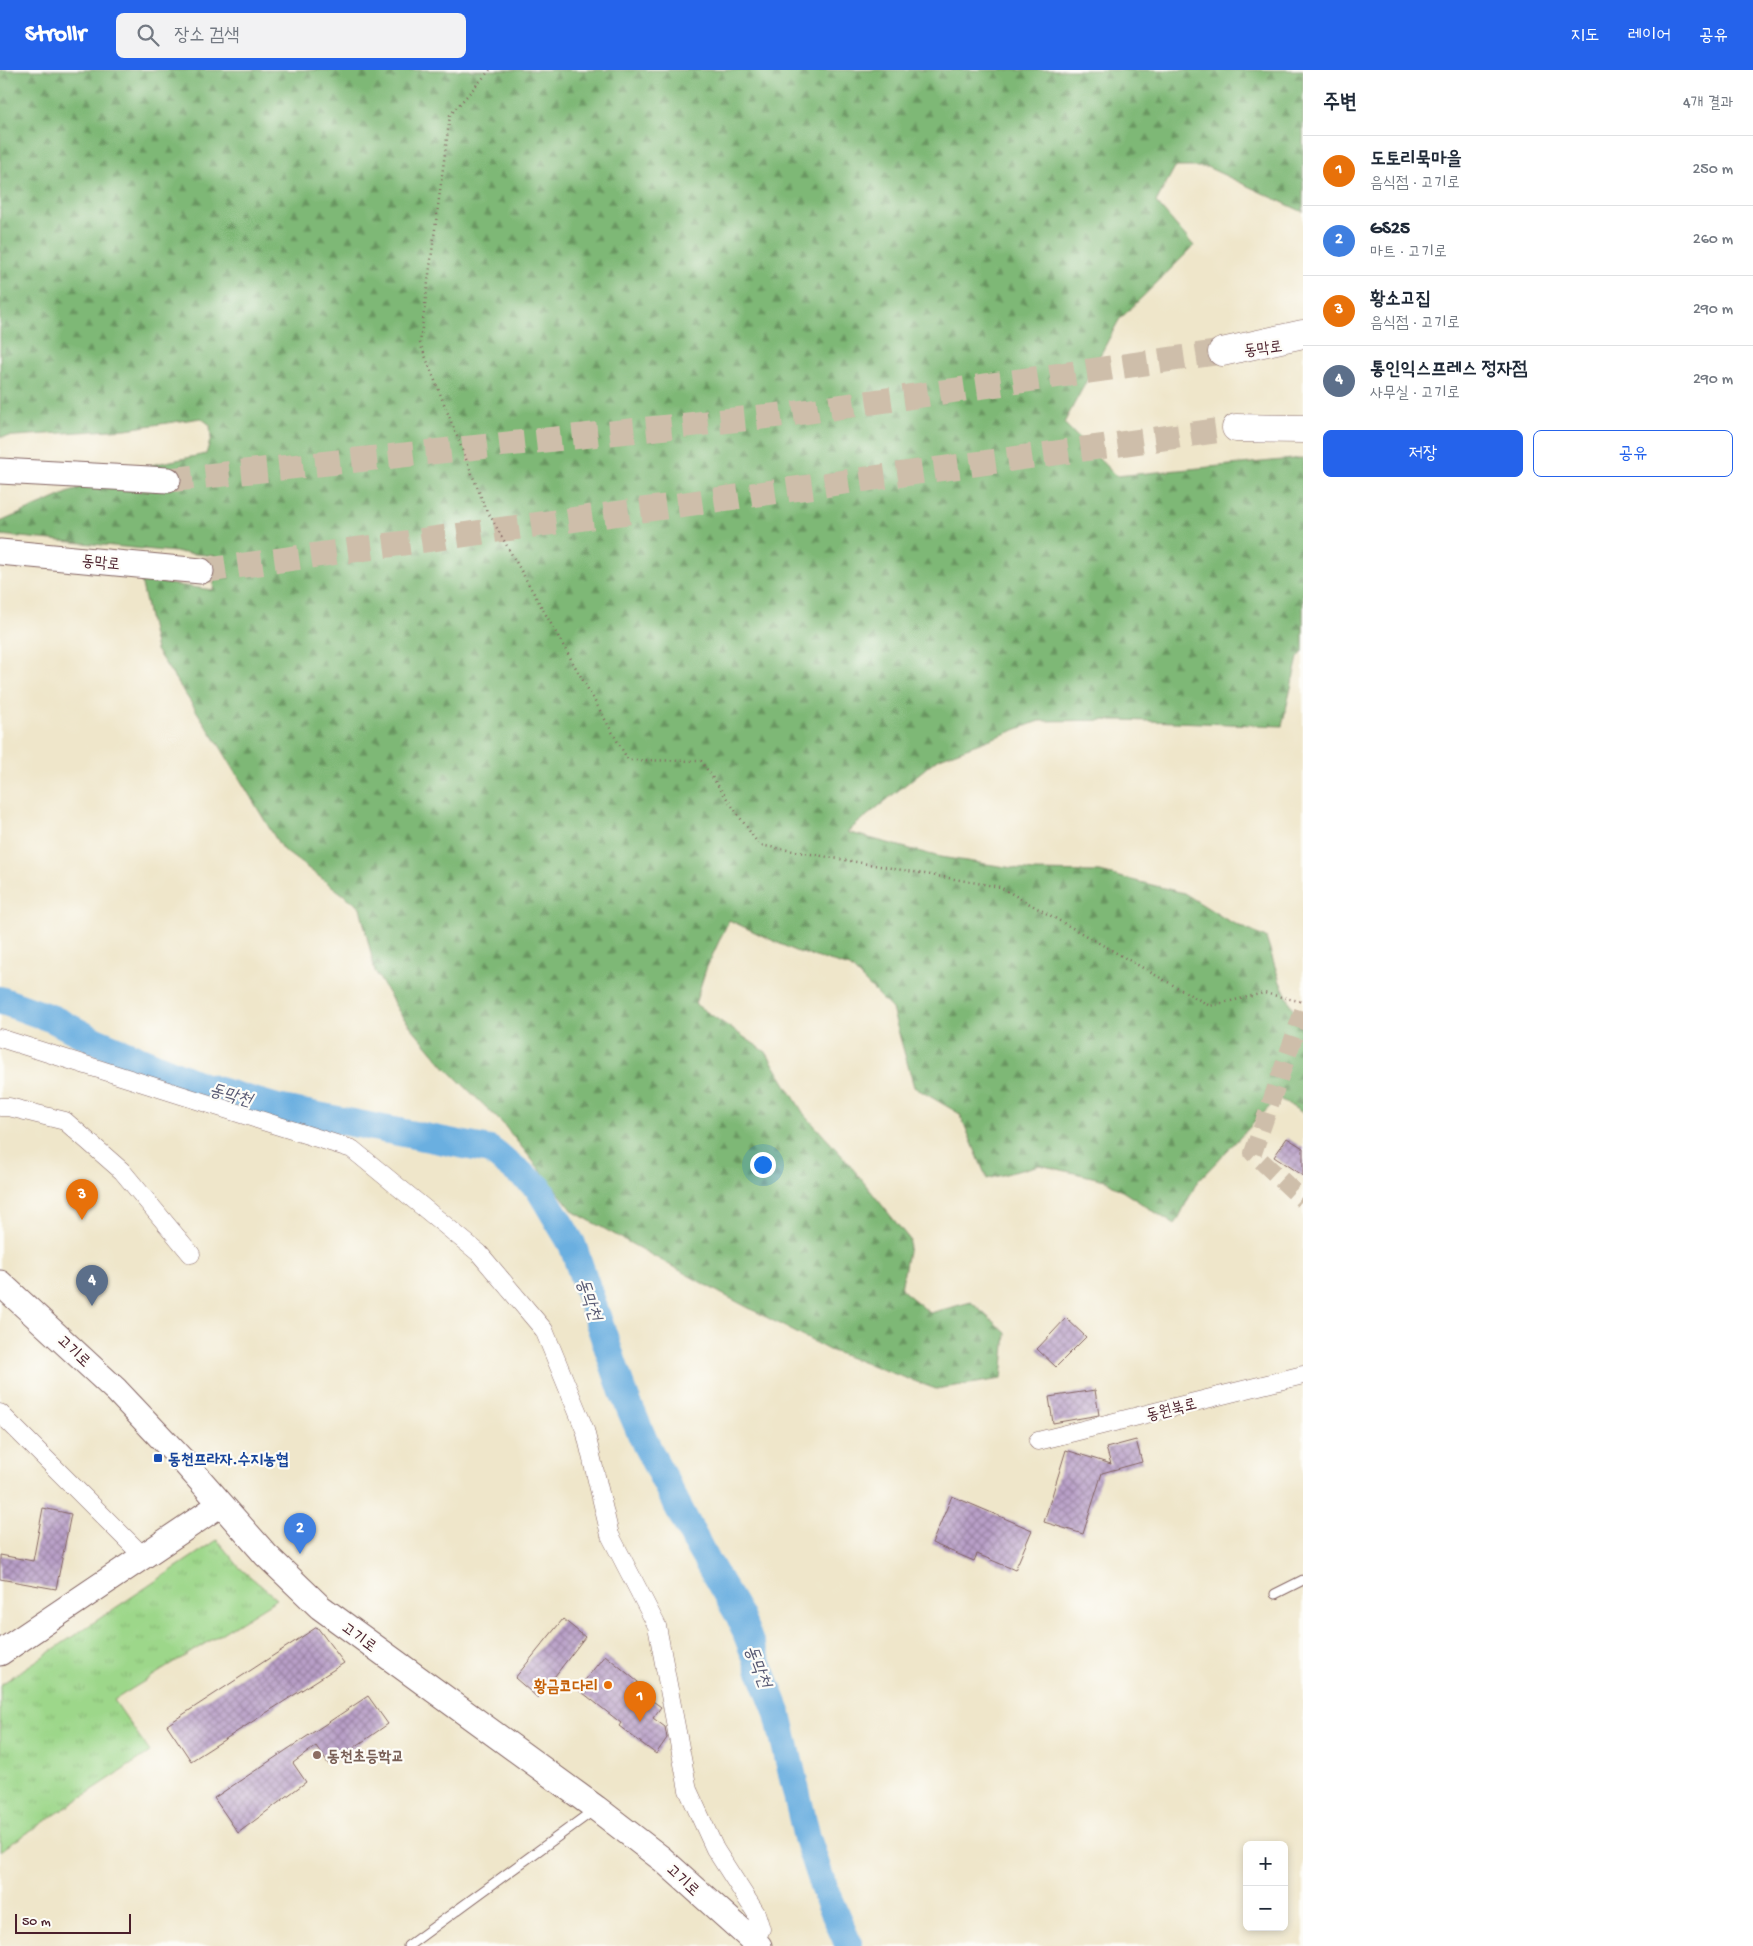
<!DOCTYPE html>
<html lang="ko">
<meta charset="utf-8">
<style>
body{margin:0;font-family:"Gochi Hand","Poor Story",sans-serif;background:#f2f2f3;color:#1f2937}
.controls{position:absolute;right:15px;bottom:15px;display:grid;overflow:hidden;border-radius:8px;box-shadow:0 2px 8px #0003}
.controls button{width:45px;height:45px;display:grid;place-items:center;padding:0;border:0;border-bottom:1px solid #e0e1e3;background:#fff;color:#1f2937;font:25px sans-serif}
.scale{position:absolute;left:15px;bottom:12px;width:116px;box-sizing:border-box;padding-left:5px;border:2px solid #4a1f2b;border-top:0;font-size:14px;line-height:18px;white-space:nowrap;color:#4a1f2b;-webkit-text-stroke:4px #fdfcf7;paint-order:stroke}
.you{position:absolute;left:762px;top:1094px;width:18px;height:18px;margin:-12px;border:4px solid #fff;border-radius:50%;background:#1a73e8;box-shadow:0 0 0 8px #1a73e833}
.badge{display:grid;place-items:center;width:32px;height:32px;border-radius:50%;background:#2563eb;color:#fff;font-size:16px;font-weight:700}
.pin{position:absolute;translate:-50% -41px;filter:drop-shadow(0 1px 2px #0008)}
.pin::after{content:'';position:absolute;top:26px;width:18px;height:15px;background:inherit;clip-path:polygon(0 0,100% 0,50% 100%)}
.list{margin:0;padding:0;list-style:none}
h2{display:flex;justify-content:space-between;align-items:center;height:65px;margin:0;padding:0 20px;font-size:21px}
h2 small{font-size:16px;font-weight:400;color:#747a83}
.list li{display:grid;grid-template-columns:32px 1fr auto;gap:15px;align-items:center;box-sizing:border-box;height:70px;padding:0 20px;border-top:1px solid #e0e1e3}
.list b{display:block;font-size:19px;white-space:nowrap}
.list p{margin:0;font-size:16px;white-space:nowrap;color:#747a83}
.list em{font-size:16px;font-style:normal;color:#747a83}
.actions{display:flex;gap:10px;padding:15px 20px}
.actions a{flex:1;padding:11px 0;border:1px solid #2563eb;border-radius:8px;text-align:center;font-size:18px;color:#2563eb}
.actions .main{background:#2563eb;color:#fff}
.icon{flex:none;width:28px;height:28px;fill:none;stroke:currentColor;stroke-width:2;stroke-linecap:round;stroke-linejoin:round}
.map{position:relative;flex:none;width:1303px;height:1876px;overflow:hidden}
header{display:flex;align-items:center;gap:30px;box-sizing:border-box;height:70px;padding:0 25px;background:#2563eb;color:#fff}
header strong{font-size:24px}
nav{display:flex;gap:28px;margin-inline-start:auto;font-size:18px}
.search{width:350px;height:45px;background:#f2f2f3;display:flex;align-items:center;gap:12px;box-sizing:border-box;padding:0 18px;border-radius:8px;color:#747a83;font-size:19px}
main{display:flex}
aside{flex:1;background:#fff}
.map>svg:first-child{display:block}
.forest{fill:url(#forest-firs);stroke:#646c50}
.park{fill:url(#park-tufts);stroke:#747b5a}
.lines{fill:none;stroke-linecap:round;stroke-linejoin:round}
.river{stroke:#6aafe0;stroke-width:28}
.building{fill:url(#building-cross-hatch)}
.street-tunnel{stroke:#cebeaa;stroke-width:18;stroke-dasharray:18 9;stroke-linecap:butt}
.secondary-tunnel{stroke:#cebeaa;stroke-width:25;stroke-dasharray:25 12;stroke-linecap:butt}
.lane-casing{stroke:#846563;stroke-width:11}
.street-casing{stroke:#846563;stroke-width:19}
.secondary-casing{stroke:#846563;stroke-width:27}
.primary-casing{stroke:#846563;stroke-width:29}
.path{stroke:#846563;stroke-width:2.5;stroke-dasharray:1 4;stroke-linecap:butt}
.lane{stroke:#fff;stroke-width:9}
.street{stroke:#fff;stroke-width:18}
.secondary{stroke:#fff;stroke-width:25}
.primary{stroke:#fff;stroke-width:28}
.transit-dot{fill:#1a4fb4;stroke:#fdfcf7;stroke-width:2}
.food-dot{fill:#e8710a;stroke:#fdfcf7;stroke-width:2}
.education-dot{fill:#8d6e63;stroke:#fdfcf7;stroke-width:2}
.labels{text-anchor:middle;stroke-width:4.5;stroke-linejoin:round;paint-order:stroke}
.street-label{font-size:16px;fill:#4a1f2b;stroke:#fdfcf7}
.transit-label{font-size:16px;font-weight:bold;fill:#164399;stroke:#fdfcf7;text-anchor:start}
.food-label{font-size:16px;font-weight:bold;fill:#c56008;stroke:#fdfcf7;text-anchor:end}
.education-label{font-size:16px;font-weight:bold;fill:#785e54;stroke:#fdfcf7;text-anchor:start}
.water-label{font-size:18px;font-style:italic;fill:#575973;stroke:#fdfcf7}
</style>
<header>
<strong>Strollr</strong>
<div class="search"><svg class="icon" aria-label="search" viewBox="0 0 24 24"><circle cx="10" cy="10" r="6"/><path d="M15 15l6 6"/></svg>장소 검색</div>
<nav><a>지도</a><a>레이어</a><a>공유</a></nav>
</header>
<main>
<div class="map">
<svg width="1303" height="1876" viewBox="0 0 1303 1876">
<defs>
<pattern id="forest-firs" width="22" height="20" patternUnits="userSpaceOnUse" patternTransform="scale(1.25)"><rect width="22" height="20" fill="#7eb876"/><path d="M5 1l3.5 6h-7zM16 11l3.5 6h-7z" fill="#699561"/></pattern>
<pattern id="park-tufts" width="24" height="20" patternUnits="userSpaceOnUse" patternTransform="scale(1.25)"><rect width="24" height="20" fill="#9dd78a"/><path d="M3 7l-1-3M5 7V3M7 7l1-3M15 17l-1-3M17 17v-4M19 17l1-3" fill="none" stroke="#89b877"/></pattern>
<pattern id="building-cross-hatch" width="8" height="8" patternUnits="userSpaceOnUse" patternTransform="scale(1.25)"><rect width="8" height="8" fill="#b89fc7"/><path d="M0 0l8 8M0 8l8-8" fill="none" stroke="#9881a2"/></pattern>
</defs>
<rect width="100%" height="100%" fill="#fdfcf7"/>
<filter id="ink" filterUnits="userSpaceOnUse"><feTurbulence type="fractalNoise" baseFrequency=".02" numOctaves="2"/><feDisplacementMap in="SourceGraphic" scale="10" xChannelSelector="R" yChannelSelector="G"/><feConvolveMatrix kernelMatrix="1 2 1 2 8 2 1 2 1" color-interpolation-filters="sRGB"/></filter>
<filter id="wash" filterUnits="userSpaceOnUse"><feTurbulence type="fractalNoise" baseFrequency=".0096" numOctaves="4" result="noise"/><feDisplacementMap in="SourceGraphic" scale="20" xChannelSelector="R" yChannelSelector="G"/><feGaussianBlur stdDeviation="1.12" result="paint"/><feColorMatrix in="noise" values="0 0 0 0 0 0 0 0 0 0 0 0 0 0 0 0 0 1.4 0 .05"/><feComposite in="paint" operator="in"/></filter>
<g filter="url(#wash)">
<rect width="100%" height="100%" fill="#efe6ca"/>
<path class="forest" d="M 0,0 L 1303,0 L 1303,142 L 1207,97 L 1175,97 L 1156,132 L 1194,176 L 1119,250 L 1064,353 L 1116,406 L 1303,388 L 1303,582 L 1298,588 L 1282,656 L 1121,650 L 1039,651 L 937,689 L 847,762 L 940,787 L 1033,801 L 1100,802 L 1184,823 L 1227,850 L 1266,868 L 1280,912 L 1303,959 L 1303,1043 L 1278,1028 L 1197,1112 L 1175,1155 L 1105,1110 L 1040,1095 L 987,1109 L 960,1044 L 914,1017 L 892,939 L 850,897 L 795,881 L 729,850 L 706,899 L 695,934 L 766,982 L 804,1044 L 845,1089 L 910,1170 L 901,1219 L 930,1243 L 971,1232 L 1006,1263 L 1002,1309 L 936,1319 L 829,1280 L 722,1224 L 574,1142 L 503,1054 L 446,998 L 401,945 L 375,901 L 360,837 L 282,779 L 221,678 L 156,580 L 141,510 L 213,520 L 216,486 L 0,465 L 0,452 L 116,402 L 206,384 L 211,368 L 210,355 L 201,348 L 126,359 L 0,367 Z"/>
<path class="park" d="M 217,1470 L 240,1498 L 277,1529 L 114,1630 L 150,1682 L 0,1781 L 0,1615 Z"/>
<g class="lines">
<path class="river" d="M 0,930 L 53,949 L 95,971 L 202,1016 L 277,1038 L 490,1080 L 538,1117 L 572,1174 L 623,1322 L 645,1373 L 700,1479 L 740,1547 L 778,1644 L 807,1768 L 824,1819 L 849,1876"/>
</g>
<g id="blocks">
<path class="building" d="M 1287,1068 L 1303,1078 L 1303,1106 L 1274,1087 Z
M 1066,1248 L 1086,1267 L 1056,1297 L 1037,1279 Z
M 1095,1320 L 1099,1345 L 1053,1353 L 1049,1327 Z
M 1136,1370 L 1142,1392 L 1102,1403 L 1083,1464 L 1044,1452 L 1066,1380 L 1111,1394 L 1106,1378 Z
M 952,1426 L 1032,1460 L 1015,1500 L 977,1484 L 974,1491 L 932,1473 Z
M 43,1438 L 71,1444 L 56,1519 L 0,1509 L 0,1485 L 33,1491 Z
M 563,1549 L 585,1567 L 538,1628 L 515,1608 Z
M 317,1557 L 344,1593 L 191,1691 L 167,1655 Z
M 605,1585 L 638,1612 L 634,1617 L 661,1637 L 653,1648 L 665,1657 L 667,1668 L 656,1684 L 619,1656 L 621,1653 L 578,1619 Z
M 368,1626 L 388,1654 L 329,1695 L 316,1676 L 293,1693 L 306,1712 L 238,1763 L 214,1728 Z"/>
</g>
</g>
<g filter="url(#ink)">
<use href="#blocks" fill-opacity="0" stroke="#846563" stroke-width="1"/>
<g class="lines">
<path class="street-tunnel" d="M 1303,941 L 1253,1083 L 1303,1130"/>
<path class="secondary-tunnel" d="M 168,410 L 790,344 L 1222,282
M 201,501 L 1236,358"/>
<g class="lane-casing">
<path id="lane" d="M 1275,1524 L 1303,1510
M 408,1876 L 594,1740"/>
</g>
<g class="street-casing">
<path id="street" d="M 0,968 L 352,1079 L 479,1183 L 544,1260 L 585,1360 L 610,1465 L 657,1556 L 688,1720 L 715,1779 L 756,1843 L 761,1859 L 755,1871
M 0,1037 L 9,1037 L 65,1051 L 122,1101 L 191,1184
M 0,1343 L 142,1485
M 1038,1371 L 1303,1305"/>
</g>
<g class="secondary-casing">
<path id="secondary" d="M 0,401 L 168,410
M 0,482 L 201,501
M 0,1213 L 116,1320 L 185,1393 L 266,1485 L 320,1537 L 596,1738 L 662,1789 L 759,1876
M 0,1583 L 221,1434"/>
</g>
<g class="primary-casing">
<path id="primary" d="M 1222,282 L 1303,264
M 1236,358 L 1303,359"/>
</g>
<path class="path" d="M 490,0 L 450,45 L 420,273 L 485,437 L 628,690 L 701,691 L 759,775 L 1000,817 L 1210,936 L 1264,923 L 1303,932"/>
<use href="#lane" class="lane"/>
<use href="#street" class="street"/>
<use href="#secondary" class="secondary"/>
<use href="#primary" class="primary"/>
</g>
</g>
<rect class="transit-dot" x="153" y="1383" width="10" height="10" rx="2.5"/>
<circle class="food-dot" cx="608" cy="1615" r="5"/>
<circle class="education-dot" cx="317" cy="1685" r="5"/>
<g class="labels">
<g class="street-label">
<text transform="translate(1263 277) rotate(-7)" y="6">동막로</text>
<text transform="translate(101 491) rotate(6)" y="6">동막로</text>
<text transform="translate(75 1280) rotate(43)" y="6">고기로</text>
<text transform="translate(1171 1338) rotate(-14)" y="6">동원북로</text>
<text transform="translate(360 1566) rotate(36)" y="6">고기로</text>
<text transform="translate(684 1809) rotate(43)" y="6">고기로</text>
</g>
<g class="transit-label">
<text x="168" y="1394">동천프라자.수지농협</text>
</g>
<g class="food-label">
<text x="598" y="1621">황금코다리</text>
</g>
<g class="education-label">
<text x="327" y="1691">동천초등학교</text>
</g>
<g class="water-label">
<text transform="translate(231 1024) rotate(16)" y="6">동막천</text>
<text transform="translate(590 1229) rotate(71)" y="6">동막천</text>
<text transform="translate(759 1596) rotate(69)" y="6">동막천</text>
</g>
</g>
</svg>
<div class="controls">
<button>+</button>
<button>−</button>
</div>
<div class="scale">50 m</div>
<div class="you"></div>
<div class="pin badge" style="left:640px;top:1652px;background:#e8710a">1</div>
<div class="pin badge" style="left:300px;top:1484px;background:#3f7fe0">2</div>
<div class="pin badge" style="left:82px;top:1150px;background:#e8710a">3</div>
<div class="pin badge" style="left:92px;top:1236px;background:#5c6f8a">4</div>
</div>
<aside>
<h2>주변<small>4개 결과</small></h2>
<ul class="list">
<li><span class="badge" style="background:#e8710a">1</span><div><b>도토리묵마을</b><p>음식점 · 고기로</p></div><em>250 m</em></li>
<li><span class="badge" style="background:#3f7fe0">2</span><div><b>GS25</b><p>마트 · 고기로</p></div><em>260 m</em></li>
<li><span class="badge" style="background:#e8710a">3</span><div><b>황소고집</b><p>음식점 · 고기로</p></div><em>290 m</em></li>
<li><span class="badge" style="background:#5c6f8a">4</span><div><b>통인익스프레스 정자점</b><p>사무실 · 고기로</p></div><em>290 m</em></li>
</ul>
<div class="actions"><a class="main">저장</a><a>공유</a></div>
</aside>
</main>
